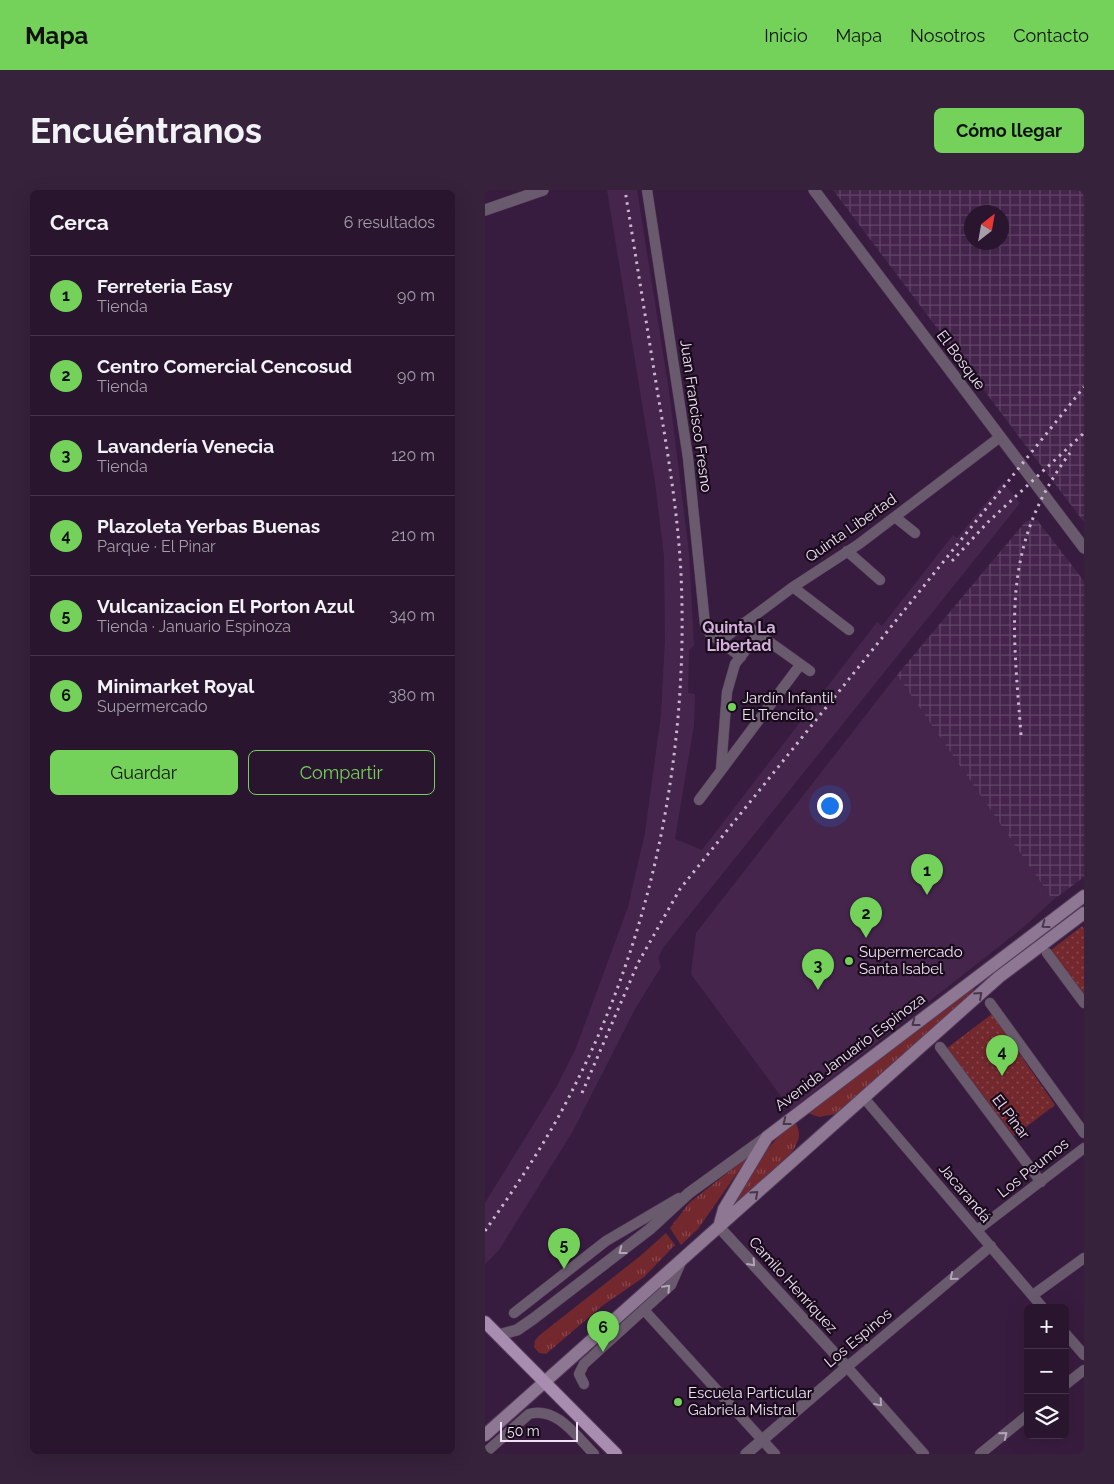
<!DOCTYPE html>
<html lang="es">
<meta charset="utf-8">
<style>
body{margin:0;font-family:Raleway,sans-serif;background:#36223b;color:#f1f3f6}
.controls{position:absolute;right:15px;bottom:15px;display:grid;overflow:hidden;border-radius:8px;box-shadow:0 5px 20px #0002}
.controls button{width:45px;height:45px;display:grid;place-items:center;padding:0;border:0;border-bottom:1px solid #46344b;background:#2a152f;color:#f1f3f6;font:25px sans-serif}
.compass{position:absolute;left:479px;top:15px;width:45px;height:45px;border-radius:50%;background:#2a152f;box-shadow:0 5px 20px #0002;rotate:31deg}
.scale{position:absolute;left:15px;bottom:12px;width:78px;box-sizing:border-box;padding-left:5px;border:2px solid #f2e0f7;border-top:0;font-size:14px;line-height:18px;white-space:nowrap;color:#f2e0f7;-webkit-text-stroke:4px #180c1b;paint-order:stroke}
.you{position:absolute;left:344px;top:615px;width:18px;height:18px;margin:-12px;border:4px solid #fff;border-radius:50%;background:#1a73e8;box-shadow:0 0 0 8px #1a73e833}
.badge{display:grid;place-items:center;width:32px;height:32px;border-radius:50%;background:#74d25b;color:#111;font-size:16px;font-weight:700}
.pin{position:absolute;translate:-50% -41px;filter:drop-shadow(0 1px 2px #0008)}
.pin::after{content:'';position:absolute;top:26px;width:18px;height:15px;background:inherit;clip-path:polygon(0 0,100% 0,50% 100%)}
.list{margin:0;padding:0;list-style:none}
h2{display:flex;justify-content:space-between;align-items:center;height:65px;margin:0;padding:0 20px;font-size:21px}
h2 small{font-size:16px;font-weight:400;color:#a59faa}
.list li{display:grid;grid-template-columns:32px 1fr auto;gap:15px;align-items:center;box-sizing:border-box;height:80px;padding:0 20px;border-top:1px solid #46344b}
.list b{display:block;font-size:19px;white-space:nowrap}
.list p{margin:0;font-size:16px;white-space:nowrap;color:#a59faa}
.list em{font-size:16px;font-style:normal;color:#a59faa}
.actions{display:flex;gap:10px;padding:15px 20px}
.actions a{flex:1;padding:11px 0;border:1px solid #74d25b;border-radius:8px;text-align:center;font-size:18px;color:#74d25b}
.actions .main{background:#74d25b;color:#111}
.icon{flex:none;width:28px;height:28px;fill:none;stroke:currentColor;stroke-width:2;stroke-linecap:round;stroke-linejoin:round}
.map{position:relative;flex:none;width:599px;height:1264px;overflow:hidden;border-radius:8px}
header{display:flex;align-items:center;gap:30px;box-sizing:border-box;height:70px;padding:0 25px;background:#74d25b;color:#111}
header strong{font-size:24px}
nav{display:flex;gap:28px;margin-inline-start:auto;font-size:18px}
.intro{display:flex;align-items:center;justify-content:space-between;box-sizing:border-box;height:120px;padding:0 30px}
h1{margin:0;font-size:35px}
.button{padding:12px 22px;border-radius:8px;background:#74d25b;color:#111;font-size:18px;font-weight:700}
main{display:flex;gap:30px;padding:0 30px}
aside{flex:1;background:#2a152f;border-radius:8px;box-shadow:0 5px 20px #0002}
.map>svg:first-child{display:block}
.built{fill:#46254d}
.industrial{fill:url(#industrial-grid);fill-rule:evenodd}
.grass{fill:url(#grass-tufts)}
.park{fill:url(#park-dots)}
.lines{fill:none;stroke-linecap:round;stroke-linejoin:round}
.minor-casing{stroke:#563b5c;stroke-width:11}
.tertiary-casing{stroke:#563b5c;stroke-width:12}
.secondary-casing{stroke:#563b5c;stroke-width:14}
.primary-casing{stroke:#563b5c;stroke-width:14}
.minor{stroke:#695b6d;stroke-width:10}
.tertiary{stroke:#695b6d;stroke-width:11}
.secondary{stroke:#8d7793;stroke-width:12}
.primary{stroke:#a98db0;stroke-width:12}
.rail{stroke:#cab6cf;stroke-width:3;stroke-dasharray:2.5 5;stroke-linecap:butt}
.oneway{stroke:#47374b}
.oneway2{stroke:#b4a4b9}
.poi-dot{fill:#74d25b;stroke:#180c1b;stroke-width:2}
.labels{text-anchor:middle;stroke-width:4.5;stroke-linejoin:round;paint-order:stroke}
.street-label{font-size:15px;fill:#f2e0f7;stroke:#180c1b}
.poi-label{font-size:15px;fill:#f2e0f7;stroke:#180c1b;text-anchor:start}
.neighbourhood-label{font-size:16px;font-weight:bold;fill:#d4b1dd;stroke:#180c1b}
</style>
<header>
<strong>Mapa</strong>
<nav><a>Inicio</a><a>Mapa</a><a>Nosotros</a><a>Contacto</a></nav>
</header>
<div class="intro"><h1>Encuéntranos</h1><a class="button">Cómo llegar</a></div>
<main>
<aside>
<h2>Cerca<small>6 resultados</small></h2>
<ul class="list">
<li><span class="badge">1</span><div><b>Ferreteria Easy</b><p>Tienda</p></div><em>90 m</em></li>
<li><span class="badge">2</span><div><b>Centro Comercial Cencosud</b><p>Tienda</p></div><em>90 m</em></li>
<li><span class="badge">3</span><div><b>Lavandería Venecia</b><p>Tienda</p></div><em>120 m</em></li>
<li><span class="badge">4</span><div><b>Plazoleta Yerbas Buenas</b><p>Parque · El Pinar</p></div><em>210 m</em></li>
<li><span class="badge">5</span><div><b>Vulcanizacion El Porton Azul</b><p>Tienda · Januario Espinoza</p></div><em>340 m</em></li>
<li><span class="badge">6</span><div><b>Minimarket Royal</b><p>Supermercado</p></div><em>380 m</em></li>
</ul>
<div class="actions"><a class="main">Guardar</a><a>Compartir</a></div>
</aside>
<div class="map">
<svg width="599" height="1264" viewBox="0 0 599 1264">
<defs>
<pattern id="industrial-grid" width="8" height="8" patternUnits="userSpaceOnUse" patternTransform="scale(1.25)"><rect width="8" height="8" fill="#46254d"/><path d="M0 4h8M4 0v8" fill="none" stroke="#614467"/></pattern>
<pattern id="grass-tufts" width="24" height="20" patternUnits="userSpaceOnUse" patternTransform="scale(1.25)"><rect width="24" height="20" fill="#73282d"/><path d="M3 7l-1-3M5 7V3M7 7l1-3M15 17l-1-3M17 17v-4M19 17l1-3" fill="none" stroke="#87474c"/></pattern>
<pattern id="park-dots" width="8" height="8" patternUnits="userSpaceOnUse" patternTransform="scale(1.25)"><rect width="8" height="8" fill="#73282d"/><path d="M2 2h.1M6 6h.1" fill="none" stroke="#87474c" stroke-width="1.8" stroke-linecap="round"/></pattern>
</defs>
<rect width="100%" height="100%" fill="#381c3f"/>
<path class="built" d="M 122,0 L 152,0 L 184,201 L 204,363 L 209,456 L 204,460 L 203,503 L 210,504 L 209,535 L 190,649 L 217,660 L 392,432 L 397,436 L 468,345 L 472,348 L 518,292 L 535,313 L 178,758 L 173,768 L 176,777 L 150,819 L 88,941 L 14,1060 L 0,1074 L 0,1013 L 72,896 L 91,858 L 143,717 L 160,643 L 176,525 L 180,449 L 179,366 L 170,292 Z
M 412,485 L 568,710 L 540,736 L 306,920 L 206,784 L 211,743 Z"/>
<path class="industrial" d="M 348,0 L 599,0 L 599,332 L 538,252 ZM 487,22 L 516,22 L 516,52 L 487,52 Z
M 552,330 L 599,391 L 599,687 L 568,710 L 412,485 L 541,331 Z"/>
<path class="grass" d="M 493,792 L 486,804 L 351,924 L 334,927 L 323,923 Z
M 310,932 C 317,944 314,951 307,962 L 238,1025 C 260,992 279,956 310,932 Z
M 264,966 L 213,1039 L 196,1055 L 185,1038 L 204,1013 Z
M 181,1043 L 190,1055 L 159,1087 L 117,1116 L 61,1164 L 54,1163 L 49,1157 L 50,1150 L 56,1144 L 154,1067 Z"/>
<path class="park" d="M 597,736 L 599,739 L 599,804 L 566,760 Z
M 507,824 L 570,915 L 529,946 L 462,858 Z"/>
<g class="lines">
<g class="minor-casing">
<path id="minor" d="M 162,0 L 203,268 L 220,434 L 225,444 L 256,467
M 410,327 L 430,343
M 362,361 L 395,390
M 308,397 L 364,440
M 258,433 L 325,481
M 234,452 L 308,397 L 374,354 L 515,247
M 236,579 L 242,502 L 250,474 L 273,444
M 214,610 L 315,475
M 562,763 L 599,813
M 505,813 L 599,943
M 455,857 L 556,992
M 379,908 L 558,1118
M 492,1040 L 599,958
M 548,1105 L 599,1068
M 159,1120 L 290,1264
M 29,1123 L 121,1051 L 194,1008
M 580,1143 L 599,1165
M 99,1194 L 94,1184 L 99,1174 L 186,1095 L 197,1070
M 580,1195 L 599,1180
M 0,1263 L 44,1224 C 72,1216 92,1247 109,1264
M 439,1264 L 362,1177 L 506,1056
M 495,1264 L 543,1225"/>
</g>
<g class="tertiary-casing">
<path id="tertiary" d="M 329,0 L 599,358
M 0,20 L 58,0
M 234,1037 L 362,1177 L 261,1264
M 13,1145 L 32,1140 L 48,1129 L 165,1039 L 204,1003 L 280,948"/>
</g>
<g class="secondary-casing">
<path id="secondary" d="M 234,1037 L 239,1019 L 282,947 L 599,706
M 0,1245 L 514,787 L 599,723"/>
</g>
<g class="primary-casing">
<path id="primary" d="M 0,1132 L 131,1264"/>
</g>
<use href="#minor" class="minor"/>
<use href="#tertiary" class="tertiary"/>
<use href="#secondary" class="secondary"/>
<use href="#primary" class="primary"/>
<path class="rail" d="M 467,371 L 502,333 L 599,243
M 536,545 C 528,436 515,357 585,263
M 97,903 L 153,773 L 195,699 L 599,197
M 0,1041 C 32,995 64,948 89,897 C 169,740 204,560 196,384 C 193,324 183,264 173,205 C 162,137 151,68 140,0"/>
</g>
<defs><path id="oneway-chevron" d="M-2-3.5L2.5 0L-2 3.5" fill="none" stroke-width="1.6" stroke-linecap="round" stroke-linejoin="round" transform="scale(1.25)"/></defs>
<g class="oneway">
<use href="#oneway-chevron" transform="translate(560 735) rotate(144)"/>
<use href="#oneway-chevron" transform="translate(494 805) rotate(-42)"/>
<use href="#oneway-chevron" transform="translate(430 833) rotate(143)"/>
<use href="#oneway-chevron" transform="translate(301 932) rotate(142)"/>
<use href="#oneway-chevron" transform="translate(270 1004) rotate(-42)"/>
</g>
<g class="oneway2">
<use href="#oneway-chevron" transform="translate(137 1061) rotate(143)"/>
<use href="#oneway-chevron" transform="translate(267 1073) rotate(48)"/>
<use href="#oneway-chevron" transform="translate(468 1087) rotate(140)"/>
<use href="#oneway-chevron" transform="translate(182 1098) rotate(-46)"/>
<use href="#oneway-chevron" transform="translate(394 1213) rotate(49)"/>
<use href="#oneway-chevron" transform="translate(519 1245) rotate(-39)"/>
</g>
<g class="poi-dot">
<circle cx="247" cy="517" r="5"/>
<circle cx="364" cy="771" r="5"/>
<circle cx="193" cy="1212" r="5"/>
</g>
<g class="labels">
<g class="street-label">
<text transform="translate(476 170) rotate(53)" y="5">El Bosque</text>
<text transform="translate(211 226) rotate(82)" y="5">Juan Francisco Fresno</text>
<text transform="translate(366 338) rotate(-35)" y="5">Quinta Libertad</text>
<text transform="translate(365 862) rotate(-37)" y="5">Avenida Januario Espinoza</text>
<text transform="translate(526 927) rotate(53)" y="5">El Pinar</text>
<text transform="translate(548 978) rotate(-38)" y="5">Los Peumos</text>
<text transform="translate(480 1003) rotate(50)" y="5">Jacarandá</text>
<text transform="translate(308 1095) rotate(48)" y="5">Camilo Henríquez</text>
<text transform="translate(373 1148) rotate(-40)" y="5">Los Espinos</text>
</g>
<g class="poi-label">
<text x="257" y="513">Jardín Infantil<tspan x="257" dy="17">El Trencito</tspan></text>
<text x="374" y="767">Supermercado<tspan x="374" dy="17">Santa Isabel</tspan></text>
<text x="203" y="1208">Escuela Particular<tspan x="203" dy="17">Gabriela Mistral</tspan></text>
</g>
<g class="neighbourhood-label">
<text x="254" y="443">Quinta La<tspan x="254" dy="18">Libertad</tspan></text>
</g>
</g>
</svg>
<div class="controls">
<button>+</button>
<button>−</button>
<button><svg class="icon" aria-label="layers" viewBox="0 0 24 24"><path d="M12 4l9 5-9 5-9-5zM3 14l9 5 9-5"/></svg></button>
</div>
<svg class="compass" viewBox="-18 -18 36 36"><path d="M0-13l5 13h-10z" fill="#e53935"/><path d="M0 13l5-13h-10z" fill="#a59faa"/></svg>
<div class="scale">50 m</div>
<div class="you"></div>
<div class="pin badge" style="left:442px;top:705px">1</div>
<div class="pin badge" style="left:381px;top:748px">2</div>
<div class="pin badge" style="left:333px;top:800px">3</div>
<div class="pin badge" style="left:517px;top:886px">4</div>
<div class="pin badge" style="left:79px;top:1079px">5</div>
<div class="pin badge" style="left:118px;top:1162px">6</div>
</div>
</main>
